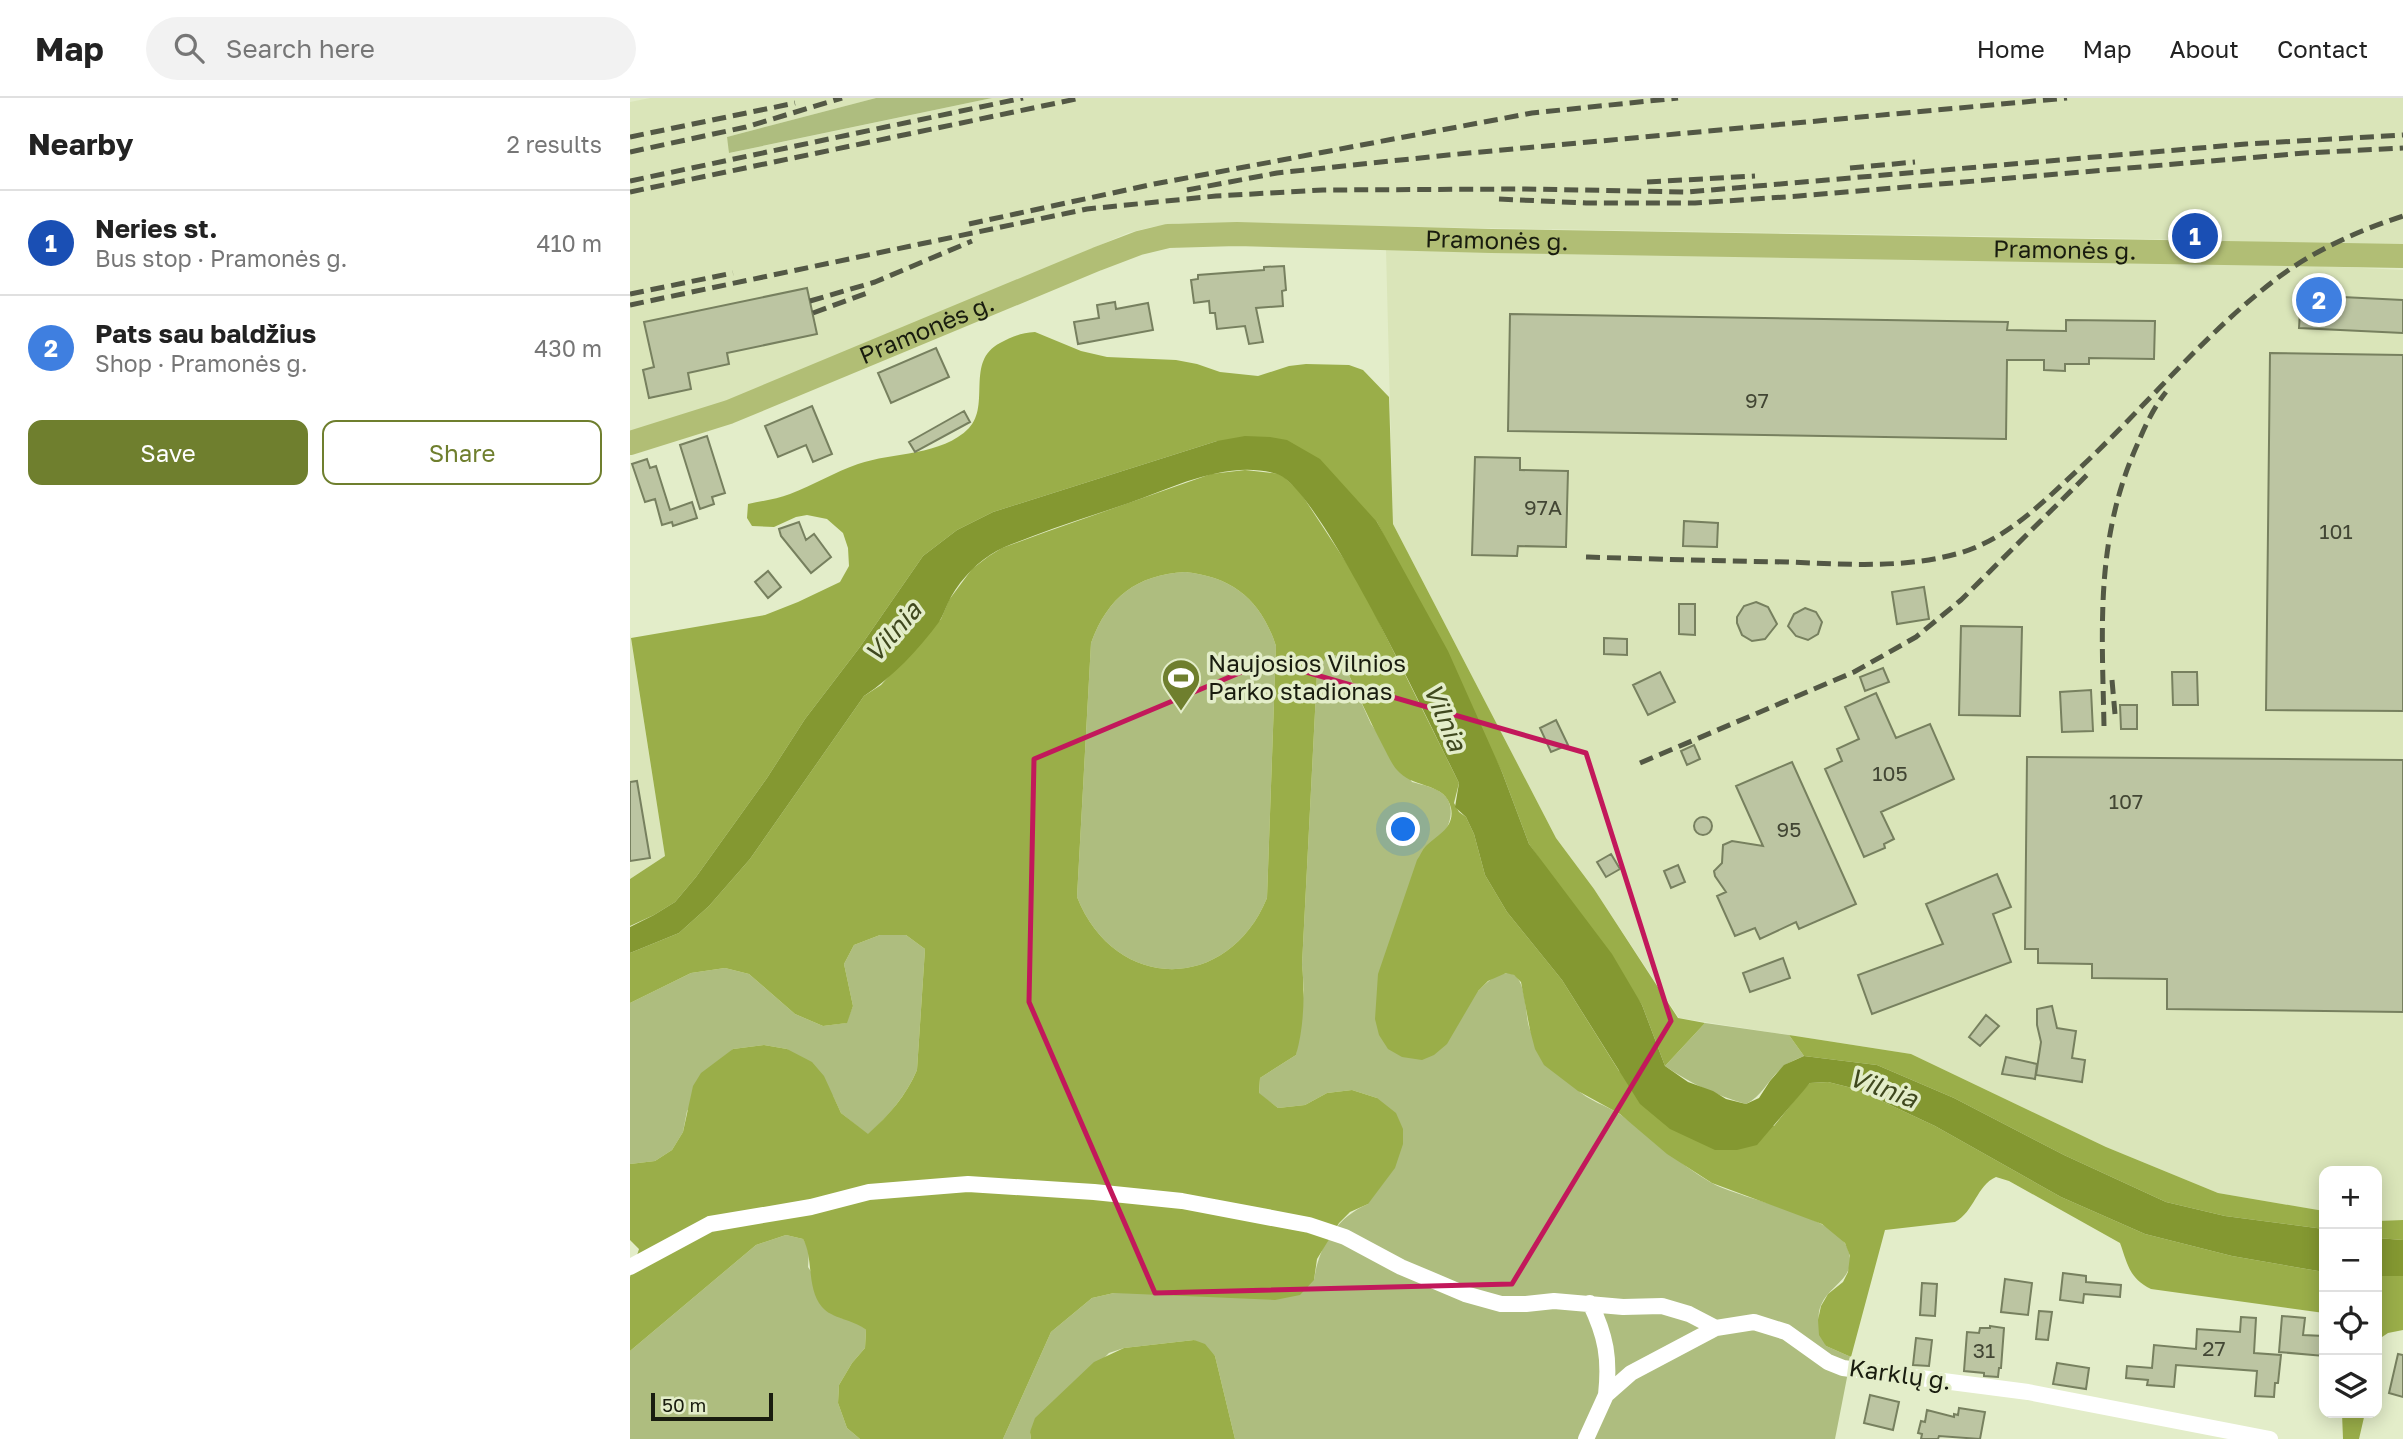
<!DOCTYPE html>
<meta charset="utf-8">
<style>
body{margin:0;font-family:"Golos Text",sans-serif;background:#f2f2f2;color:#222}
.controls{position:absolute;right:21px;bottom:21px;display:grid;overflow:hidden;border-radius:14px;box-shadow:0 4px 18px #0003}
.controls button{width:63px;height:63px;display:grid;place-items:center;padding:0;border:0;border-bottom:2px solid #e0e0e0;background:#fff;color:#222;font:35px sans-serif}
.scale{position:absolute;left:21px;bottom:18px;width:122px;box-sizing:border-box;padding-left:7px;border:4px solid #191c0f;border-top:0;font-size:19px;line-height:24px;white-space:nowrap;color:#191c0f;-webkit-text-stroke:5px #e3edc9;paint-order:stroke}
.you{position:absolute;left:774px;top:732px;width:24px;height:24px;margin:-18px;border:5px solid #fff;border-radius:50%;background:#1a73e8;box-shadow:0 0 0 10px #1a73e833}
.badge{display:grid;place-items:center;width:46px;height:46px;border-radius:50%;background:#6f7f2e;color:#fff;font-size:23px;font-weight:700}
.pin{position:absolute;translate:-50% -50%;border:4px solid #fff;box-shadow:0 2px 7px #0006}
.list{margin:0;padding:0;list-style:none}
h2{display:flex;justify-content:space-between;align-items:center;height:91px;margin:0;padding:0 28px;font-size:30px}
h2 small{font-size:23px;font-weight:400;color:#767676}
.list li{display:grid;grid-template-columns:46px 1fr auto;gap:21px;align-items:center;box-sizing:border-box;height:105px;padding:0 28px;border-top:2px solid #e0e0e0}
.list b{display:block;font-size:26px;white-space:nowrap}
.list p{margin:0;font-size:23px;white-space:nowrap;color:#767676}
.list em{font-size:23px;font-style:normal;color:#767676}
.actions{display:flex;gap:14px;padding:21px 28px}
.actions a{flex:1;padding:16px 0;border:2px solid #6f7f2e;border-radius:14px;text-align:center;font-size:24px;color:#6f7f2e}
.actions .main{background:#6f7f2e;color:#fff}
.icon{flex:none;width:38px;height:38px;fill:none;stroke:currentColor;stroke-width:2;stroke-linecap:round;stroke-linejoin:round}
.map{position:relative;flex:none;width:1773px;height:1341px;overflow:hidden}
header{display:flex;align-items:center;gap:42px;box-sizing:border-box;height:98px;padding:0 35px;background:#fff;border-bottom:2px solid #e0e0e0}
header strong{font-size:33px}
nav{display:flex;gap:38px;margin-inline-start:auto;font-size:24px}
.search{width:490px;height:63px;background:#f2f2f2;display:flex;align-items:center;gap:18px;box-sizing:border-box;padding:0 24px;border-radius:38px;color:#767676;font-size:26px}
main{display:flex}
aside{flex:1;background:#fff}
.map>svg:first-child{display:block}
.built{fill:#dae5b9}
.green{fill:#aebd7f}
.forest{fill:#9aae49;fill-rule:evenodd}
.water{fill:#849831}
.building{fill:#bcc5a2;stroke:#77805f;stroke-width:2}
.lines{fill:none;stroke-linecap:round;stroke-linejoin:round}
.street{stroke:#fff;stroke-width:16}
.primary{stroke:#b1be75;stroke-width:24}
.rail{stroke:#535845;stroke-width:5;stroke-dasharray:14 7;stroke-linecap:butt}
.marked{fill:none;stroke:#c2185b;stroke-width:5;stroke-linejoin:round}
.labels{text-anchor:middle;stroke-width:7;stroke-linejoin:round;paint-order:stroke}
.number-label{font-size:21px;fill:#424634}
.street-label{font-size:24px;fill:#191c0f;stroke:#e3edc9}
.poi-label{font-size:24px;fill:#191c0f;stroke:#e3edc9;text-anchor:start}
.water-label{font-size:26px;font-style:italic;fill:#3f481e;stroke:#e3edc9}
</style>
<header>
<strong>Map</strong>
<div class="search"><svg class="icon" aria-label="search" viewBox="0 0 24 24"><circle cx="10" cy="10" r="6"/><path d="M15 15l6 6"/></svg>Search here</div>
<nav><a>Home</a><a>Map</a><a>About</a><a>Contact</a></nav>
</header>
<main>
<aside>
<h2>Nearby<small>2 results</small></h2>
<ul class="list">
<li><span class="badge" style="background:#1a4fb4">1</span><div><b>Neries st.</b><p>Bus stop · Pramonės g.</p></div><em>410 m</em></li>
<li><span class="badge" style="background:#3f7fe0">2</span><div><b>Pats sau baldžius</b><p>Shop · Pramonės g.</p></div><em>430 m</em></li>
</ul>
<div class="actions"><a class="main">Save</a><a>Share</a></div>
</aside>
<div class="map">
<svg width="1773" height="1341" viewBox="0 0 1773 1341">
<rect width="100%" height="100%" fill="#e3edc9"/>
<path class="built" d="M 20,0 L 246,0 L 97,39 L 100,55 L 362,0 L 1773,0 L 1773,150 L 1520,141 L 549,125 L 522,129 L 498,135 L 168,277 L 0,337 L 0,4 Z
M 756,151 L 1668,167 L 1773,172 L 1773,1122 L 1747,1123 L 1747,1073 L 1694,1073 L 1694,1113 L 1588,1095 L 1476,1049 L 1281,956 L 1049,920 L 964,791 L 926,740 L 763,426 Z
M 0,535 L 35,758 L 0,781 Z"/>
<path class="green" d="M 246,0 L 362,0 L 99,55 L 97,39 Z
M 555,474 C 603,479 631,502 646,548 L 637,800 C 598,895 485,895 447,799 L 461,545 C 478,499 506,477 555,474 Z
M 705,557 L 713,564 L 741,626 L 782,684 C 792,687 806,689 814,697 C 824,706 822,724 814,734 C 810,740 802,744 796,749 L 848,893 C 856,885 867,874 879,875 C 898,878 894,917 900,932 C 904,943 936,979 946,990 C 957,1003 977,1007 991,1017 C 1022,1039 1046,1064 1080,1084 C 1111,1102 1203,1116 1217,1149 C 1230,1180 1200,1185 1191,1207 C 1185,1221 1192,1235 1196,1248 L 1221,1259 L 1205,1341 L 605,1341 L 585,1258 L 564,1242 L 494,1250 L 479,1255 L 400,1334 L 401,1341 L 373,1341 L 421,1234 L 462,1200 L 484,1195 L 684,1182 C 689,1148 706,1120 738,1106 L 747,1000 L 722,992 L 697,995 L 675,1007 L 648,1010 L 629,996 L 630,980 L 666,957 L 674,892 L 672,867 L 687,575 L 691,566 L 698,558 Z
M 250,837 L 276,837 L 295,851 L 287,972 C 276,998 258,1018 238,1037 L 211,1015 L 203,998 L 157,951 L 134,947 L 103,951 L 57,1013 L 53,1034 L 42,1052 L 25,1063 L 0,1066 L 0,905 L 61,875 L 95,870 L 119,876 L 165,916 L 193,928 L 216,925 L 223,908 L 214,866 L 224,847 Z
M 1075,925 L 1159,937 L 1174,958 C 1167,961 1159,964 1153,969 C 1138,981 1133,998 1116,1006 C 1087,998 1060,985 1035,968 Z
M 156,1137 L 173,1141 L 179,1151 L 178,1169 L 211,1220 L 225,1223 L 236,1232 L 235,1250 L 222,1265 L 209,1287 L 208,1305 L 217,1330 L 230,1341 L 0,1341 L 0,1253 L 126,1147 Z"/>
<path class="forest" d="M 405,234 L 451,253 L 477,259 L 546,262 L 567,266 L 590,274 L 628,278 L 659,268 L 676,266 L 719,267 L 733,272 L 759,299 L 763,426 L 926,740 L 964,791 L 1048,920 L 1075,925 L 1035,968 L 1012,907 L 899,746 L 872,674 L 747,424 L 587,343 L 363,414 L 327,432 L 293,458 L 230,549 L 175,621 L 137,680 L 66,779 L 45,804 L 24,817 L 0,828 L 0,781 L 35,758 L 1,540 L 135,517 L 168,504 L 210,484 L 219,468 L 218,450 L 213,435 L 197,421 L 177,417 L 166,419 L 144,429 L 122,428 L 117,420 L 118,406 C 132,403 147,401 160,396 C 183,387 205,374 228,366 C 263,354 312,358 339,330 C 361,307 335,263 370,245 C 383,238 391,235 405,234 Z
M 615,372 L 651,376 L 670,394 L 729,484 L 829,685 L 824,705 L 829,714 L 836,719 L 844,736 L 855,777 L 877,814 L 932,882 L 989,973 L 1144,1028 L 1172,993 L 1180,985 L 1198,984 L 1226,991 L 1305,1028 L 1431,1099 L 1515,1136 L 1602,1158 L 1694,1174 L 1694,1215 L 1521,1191 C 1499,1180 1498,1167 1490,1145 L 1379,1083 L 1366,1079 C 1347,1087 1344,1114 1325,1124 L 1255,1132 L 1221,1259 L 1196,1248 L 1189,1237 L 1188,1222 L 1191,1208 L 1198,1196 L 1213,1184 L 1218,1174 L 1220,1158 L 1215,1145 L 1192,1126 L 1082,1085 L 1037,1056 L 990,1016 L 948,993 L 914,967 L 905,951 L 900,932 L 891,884 L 884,877 L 876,875 L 858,883 L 848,893 L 817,946 L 804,957 L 792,962 L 772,959 L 758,951 L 749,937 L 745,921 L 748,876 L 787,762 C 790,758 792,752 796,748 C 807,737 825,730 821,710 C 816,685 785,690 770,675 C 762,668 758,657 753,648 C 738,620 726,592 713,564 L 705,557 L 698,558 L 691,566 L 687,575 L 672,867 C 675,896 674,929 666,957 L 630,980 L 629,995 L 648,1010 L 675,1007 L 697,995 L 722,992 L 747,1000 L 766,1015 L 773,1031 L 773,1046 L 765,1070 L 738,1106 L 720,1114 L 709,1125 L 687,1161 L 684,1182 L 670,1197 L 645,1202 L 484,1195 L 462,1200 L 421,1234 L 373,1341 L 230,1341 L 217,1330 L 208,1305 L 209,1287 L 222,1265 L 235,1250 L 236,1232 C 223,1221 202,1221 192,1209 C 176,1190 184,1160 173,1141 L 156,1137 L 126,1147 L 0,1253 L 0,1179 L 9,1151 L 0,1142 L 0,1066 L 25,1063 L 42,1052 L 53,1034 L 63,988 L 71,975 L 103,951 L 134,947 L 157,951 L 182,964 L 194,978 L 211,1015 L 238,1036 C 259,1017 276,998 287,972 L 295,851 L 276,837 L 250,837 L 224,847 L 214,866 L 223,908 L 217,925 L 193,928 L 165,916 L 119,876 L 95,870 L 61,875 L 0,905 L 0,855 L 49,835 L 79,808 L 120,761 L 234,598 L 251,587 L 311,521 L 319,502 L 342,471 L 359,458 L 372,450 L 416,434 L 581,376 ZM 555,474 C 603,479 631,502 646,548 L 637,800 C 598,895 485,895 447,799 L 461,545 C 478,499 506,477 555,474 Z
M 1159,937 L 1281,956 L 1476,1049 L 1588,1095 L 1694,1113 L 1694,1131 L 1595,1118 L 1536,1104 L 1434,1057 L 1324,1000 L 1247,967 L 1174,958 Z
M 1773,1122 L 1773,1142 L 1747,1140 L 1747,1123 Z
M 1747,1178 L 1773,1178 L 1773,1232 L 1758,1235 L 1749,1241 L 1747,1254 Z
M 564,1242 L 575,1246 L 585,1258 L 605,1341 L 401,1341 L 400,1334 L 405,1320 L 464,1264 L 494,1250 Z
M 1712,1315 L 1735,1315 L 1729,1341 L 1713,1341 Z"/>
<path class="water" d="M 615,338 L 640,339 L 657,342 L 690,361 L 747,424 L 818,553 L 872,674 L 899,746 L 982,856 L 1012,907 L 1035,968 L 1058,984 L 1083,993 L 1096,1001 L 1116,1006 L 1129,1000 L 1140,983 L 1154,967 L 1174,958 L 1247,967 L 1324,1000 L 1434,1057 L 1536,1104 L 1595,1118 L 1694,1131 L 1694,1174 L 1602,1158 L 1515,1136 L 1431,1099 L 1305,1028 L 1226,991 L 1198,984 L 1180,985 L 1127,1047 L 1107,1052 L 1085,1052 L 1040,1031 L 1010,1006 L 932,882 L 877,814 L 855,777 L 844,736 L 836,719 L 825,709 L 829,685 C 804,635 689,388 647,376 C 598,361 544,389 499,405 C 467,416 435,426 403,438 C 389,444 373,448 360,457 C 343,468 326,487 318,505 C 315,511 313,518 309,524 C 288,552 263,579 234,598 L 120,761 L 79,808 L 49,835 L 0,855 L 0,829 L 24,817 L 45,804 L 66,779 L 137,680 L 175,621 L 230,549 L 293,458 L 327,432 L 363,414 L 587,343 Z
M 1747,1140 L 1773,1142 L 1773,1178 L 1747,1178 Z"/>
<path class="building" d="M 654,168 L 656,192 L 652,193 L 653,208 L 626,210 L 633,244 L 619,246 L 615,228 L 587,231 L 585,215 L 580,215 L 579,203 L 564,205 L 561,182 L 568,181 L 568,177 L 634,172 L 634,169 Z
M 177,190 L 187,236 L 97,255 L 99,266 L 58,275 L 61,291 L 19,300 L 13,272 L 24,269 L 14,224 Z
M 1671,197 L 1773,202 L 1773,235 L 1669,230 Z
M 485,204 L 486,211 L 518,205 L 523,232 L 448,246 L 444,224 L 469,220 L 467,207 Z
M 880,216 L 1378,224 L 1377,232 L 1436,233 L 1436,222 L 1525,223 L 1524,261 L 1459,260 L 1459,266 L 1435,266 L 1435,273 L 1414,272 L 1414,262 L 1377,262 L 1376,341 L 878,333 Z
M 306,250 L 319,279 L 261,305 L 248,275 Z
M 1640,255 L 1773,257 L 1773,613 L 1636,612 Z
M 182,308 L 202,356 L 183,364 L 176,347 L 148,359 L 135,328 Z
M 334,313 L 340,324 L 285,354 L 279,344 Z
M 77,338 L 95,395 L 82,399 L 84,406 L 70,411 L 50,347 Z
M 845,359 L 890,360 L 890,372 L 938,373 L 936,449 L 888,448 L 887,458 L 842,457 Z
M 17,361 L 20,370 L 26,368 L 40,412 L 62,404 L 67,420 L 43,428 L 42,424 L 32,427 L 25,401 L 15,404 L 2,366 Z
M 1054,423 L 1088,425 L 1087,449 L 1053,448 Z
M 169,424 L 176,442 L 184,436 L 201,459 L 181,475 L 151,438 L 149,431 Z
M 138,473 L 151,489 L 138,500 L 125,484 Z
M 1294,489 L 1299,521 L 1267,526 L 1262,494 Z
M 1126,504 L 1138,509 L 1147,526 L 1135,541 L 1122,543 L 1112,537 L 1107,525 L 1107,519 L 1114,508 Z
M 1049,506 L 1065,506 L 1065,537 L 1049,536 Z
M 1175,510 L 1186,514 L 1192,524 L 1188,536 L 1178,542 L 1166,538 L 1158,528 L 1164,516 Z
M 1331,528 L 1392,529 L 1390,618 L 1329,617 Z
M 974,540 L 997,541 L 997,557 L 974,556 Z
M 1253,570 L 1259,584 L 1235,593 L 1230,579 Z
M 1030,574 L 1045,604 L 1018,617 L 1003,587 Z
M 1542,574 L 1567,574 L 1568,607 L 1543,607 Z
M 1461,592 L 1463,633 L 1432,634 L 1430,594 Z
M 1246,595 L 1266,640 L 1300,626 L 1324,681 L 1251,714 L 1264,741 L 1254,746 L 1255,750 L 1234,759 L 1195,671 L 1212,663 L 1207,651 L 1229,641 L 1215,609 Z
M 1490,607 L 1507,607 L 1507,631 L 1491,631 Z
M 926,622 L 938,647 L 921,654 L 910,630 Z
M 1064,647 L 1070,661 L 1057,667 L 1051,653 Z
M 1397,659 L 1773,662 L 1773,914 L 1537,911 L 1537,881 L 1462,880 L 1462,866 L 1408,865 L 1408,851 L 1395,851 Z
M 1162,664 L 1226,806 L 1169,831 L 1166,824 L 1130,841 L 1125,830 L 1105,838 L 1087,798 L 1096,794 L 1085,778 L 1084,773 L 1092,765 L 1093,747 L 1102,743 L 1133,748 L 1106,688 Z
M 7,683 L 20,760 L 0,763 L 0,684 Z
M1064 728a9 9 0 1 1 18 0a9 9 0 1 1-18 0Z
M 981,756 L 990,771 L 976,779 L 967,764 Z
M 1048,767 L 1055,784 L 1041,790 L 1034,773 Z
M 1367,776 L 1381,809 L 1363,816 L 1381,864 L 1242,916 L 1228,877 L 1313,846 L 1296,806 Z
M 1153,860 L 1160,880 L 1120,894 L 1113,875 Z
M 1422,908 L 1427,930 L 1446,933 L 1442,960 L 1455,962 L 1452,984 L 1406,977 L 1411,944 L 1407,927 L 1407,911 Z
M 1356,917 L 1369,928 L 1350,948 L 1339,939 Z
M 1376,959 L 1407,966 L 1405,981 L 1372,976 Z
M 1433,1175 L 1456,1178 L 1456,1184 L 1491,1187 L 1490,1199 L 1454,1196 L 1453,1205 L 1430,1202 Z
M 1375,1181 L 1402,1185 L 1398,1217 L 1371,1214 Z
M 1292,1185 L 1307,1186 L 1305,1218 L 1290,1217 Z
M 1409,1213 L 1422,1214 L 1418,1242 L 1406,1241 Z
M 1652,1218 L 1675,1220 L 1673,1237 L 1694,1238 L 1694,1258 L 1649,1254 Z
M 1611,1219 L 1626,1220 L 1624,1255 L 1651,1257 L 1648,1285 L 1645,1285 L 1644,1299 L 1625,1298 L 1627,1273 L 1546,1267 L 1544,1289 L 1517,1287 L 1518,1282 L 1496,1280 L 1497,1268 L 1522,1270 L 1524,1247 L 1566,1251 L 1567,1231 L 1610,1234 Z
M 1360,1228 L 1374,1230 L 1371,1270 L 1369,1270 L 1368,1279 L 1354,1278 L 1354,1275 L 1334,1273 L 1337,1234 L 1349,1235 L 1350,1230 L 1360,1230 Z
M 1286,1240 L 1302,1242 L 1299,1268 L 1283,1267 Z
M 1768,1256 L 1773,1257 L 1773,1299 L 1759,1295 Z
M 1427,1265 L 1459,1270 L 1456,1291 L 1423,1286 Z
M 1240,1297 L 1269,1304 L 1263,1332 L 1234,1325 Z
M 1329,1310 L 1355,1314 L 1350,1341 L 1309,1338 L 1308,1341 L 1291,1341 L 1292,1336 L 1288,1335 L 1291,1323 L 1295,1324 L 1297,1312 L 1324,1319 L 1324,1316 L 1328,1317 Z"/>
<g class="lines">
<path class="street" d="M 0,1169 L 80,1126 L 181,1109 L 239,1094 L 338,1086 L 464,1094 L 552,1103 L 679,1127 L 715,1139 L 771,1169 L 835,1196 L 871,1206 L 896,1206 L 924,1203 L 993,1209 L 1032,1208 L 1059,1216 L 1086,1230
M 960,1205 C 976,1238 980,1260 976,1297
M 956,1341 L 976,1297 L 1001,1275 L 1086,1230 L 1124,1224 L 1156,1234 L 1198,1264 L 1213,1270 L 1398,1294 L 1640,1341"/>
<path class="primary" id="s1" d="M 0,345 L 99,314 L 467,161 L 509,145 L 538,138 L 607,136 L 861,143 L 1773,158"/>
<path class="rail" d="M 0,39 L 165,5
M 0,54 L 116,29 L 212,0
M 1220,70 L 1285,64
M 0,83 L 393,0
M 1017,84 L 1125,78
M 557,92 L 647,75 L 818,57 L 1437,0
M 0,94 L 451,0
M 869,101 L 956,105 L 1065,105 L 1169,98 L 1675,55 L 1773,50
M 339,126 L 524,86 L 902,15 L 1048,0
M 0,196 L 103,175
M 180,203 L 245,184 L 342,143
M 0,207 L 457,111 L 586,98 L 693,92 L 895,91 L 1057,94 L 1616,46 L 1773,37
M 183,215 L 237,195
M 956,459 C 1023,461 1090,463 1158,464 C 1214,466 1271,471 1326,456 C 1376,443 1414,403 1451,369 C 1515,309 1572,239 1641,185 C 1680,154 1727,133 1773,118
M 1482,582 L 1485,616
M 1474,628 C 1472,528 1465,440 1508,345 C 1515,328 1524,309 1536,294
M 1010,665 L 1224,574 L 1286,539 L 1331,502 L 1459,375"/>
</g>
<path class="marked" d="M 638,563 L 956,655 L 1041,923 L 882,1186 L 525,1195 L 399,904 L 404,661 Z"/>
<defs>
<g id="stadium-pin" transform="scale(2.0125)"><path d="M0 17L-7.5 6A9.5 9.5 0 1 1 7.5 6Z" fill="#6f7f2e" stroke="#e3edc9"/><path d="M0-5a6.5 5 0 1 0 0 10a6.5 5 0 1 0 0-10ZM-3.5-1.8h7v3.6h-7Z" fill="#fff"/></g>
</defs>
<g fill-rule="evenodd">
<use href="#stadium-pin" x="551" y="580"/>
</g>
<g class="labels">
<g class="number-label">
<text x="1127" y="310">97</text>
<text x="913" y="417">97A</text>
<text x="1706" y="441">101</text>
<text x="1260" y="683">105</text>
<text x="1496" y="711">107</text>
<text x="1159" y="739">95</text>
<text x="1584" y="1258">27</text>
<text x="1354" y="1260">31</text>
</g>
<g class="street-label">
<text dy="8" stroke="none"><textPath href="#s1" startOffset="906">Pramonės g.</textPath></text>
<text dy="8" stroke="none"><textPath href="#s1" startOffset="1474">Pramonės g.</textPath></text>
<text dy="8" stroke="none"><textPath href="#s1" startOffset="318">Pramonės g.</textPath></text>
<text transform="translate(1270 1277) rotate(8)" y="8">Karklų g.</text>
</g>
<g class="poi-label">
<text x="578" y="574">Naujosios Vilnios<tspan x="578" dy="28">Parko stadionas</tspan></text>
</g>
<g class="water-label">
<text transform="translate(263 534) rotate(-49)" y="9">Vilnia</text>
<text transform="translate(815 619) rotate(67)" y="9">Vilnia</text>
<text transform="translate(1253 990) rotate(20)" y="9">Vilnia</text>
</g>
</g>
</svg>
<div class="controls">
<button>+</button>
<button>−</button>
<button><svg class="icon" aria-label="locate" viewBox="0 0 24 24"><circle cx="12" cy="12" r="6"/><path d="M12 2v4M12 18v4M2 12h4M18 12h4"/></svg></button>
<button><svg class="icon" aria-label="layers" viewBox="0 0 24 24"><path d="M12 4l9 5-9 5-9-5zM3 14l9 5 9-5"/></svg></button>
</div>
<div class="scale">50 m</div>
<div class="you"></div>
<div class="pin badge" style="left:1565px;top:138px;background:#1a4fb4">1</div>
<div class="pin badge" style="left:1689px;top:202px;background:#3f7fe0">2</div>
</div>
</main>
